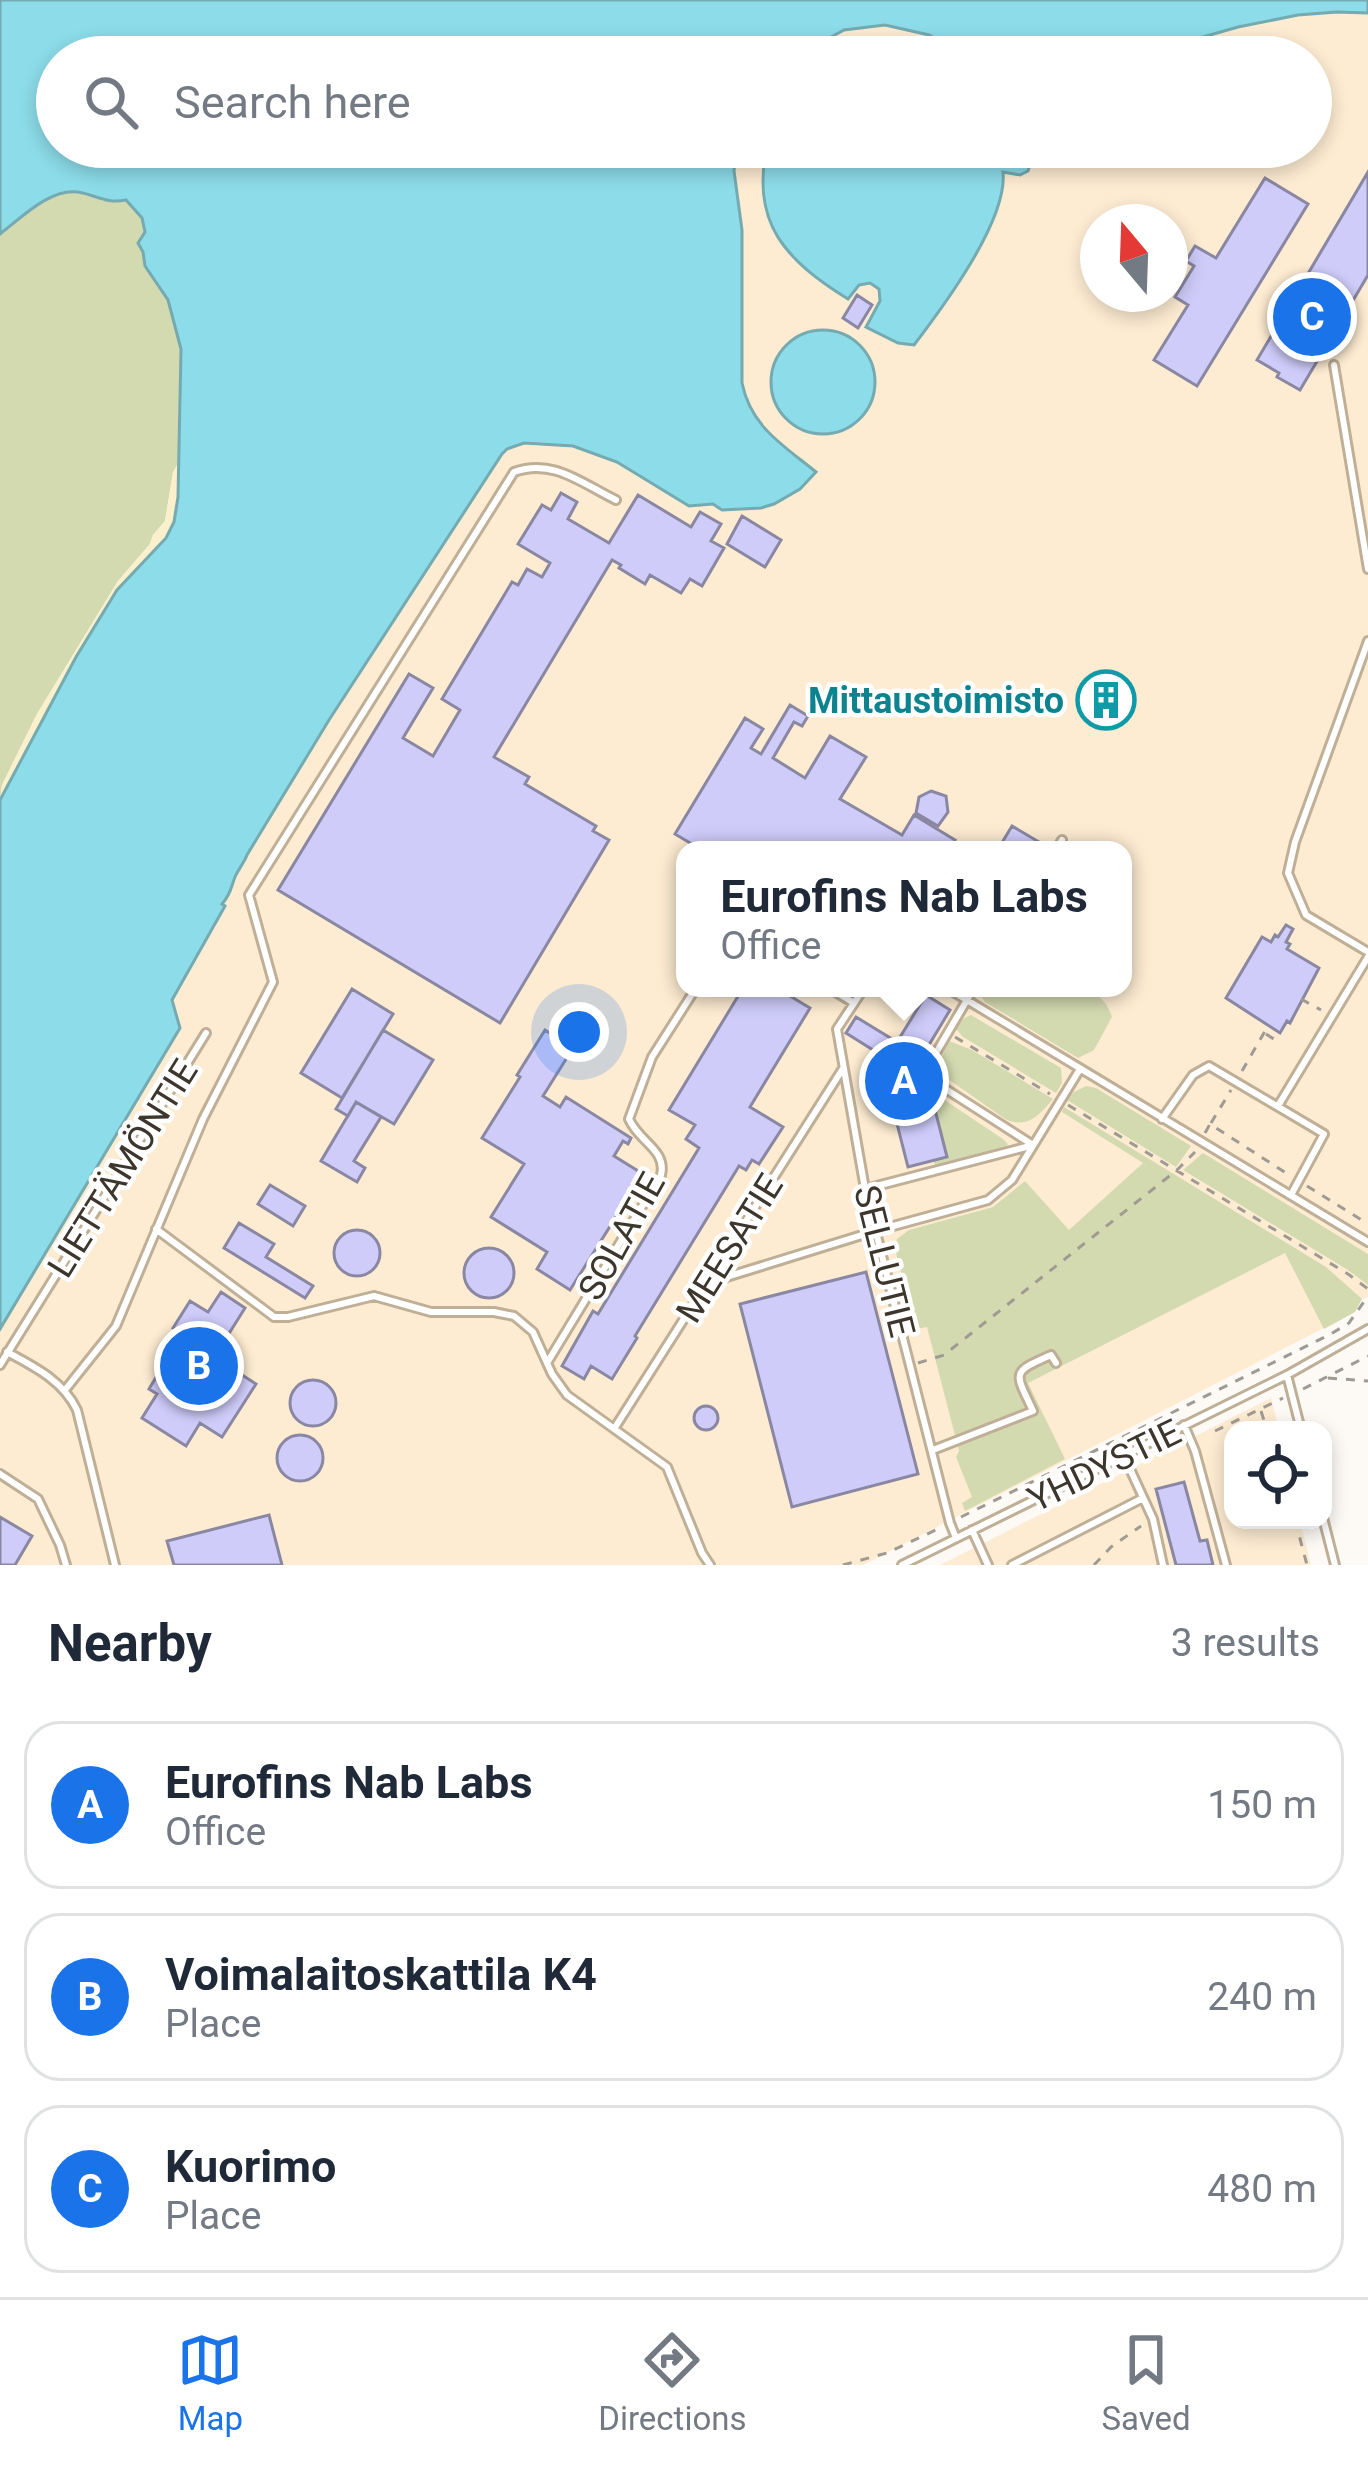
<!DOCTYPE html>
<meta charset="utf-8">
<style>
body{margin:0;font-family:Roboto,sans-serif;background:#f2f2f3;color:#1f2937}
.controls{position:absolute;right:36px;bottom:36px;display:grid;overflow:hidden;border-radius:24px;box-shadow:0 6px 18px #0003}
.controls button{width:108px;height:108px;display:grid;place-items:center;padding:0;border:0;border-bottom:3px solid #e0e1e3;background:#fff;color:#1f2937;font:60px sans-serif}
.compass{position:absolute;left:1080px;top:204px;width:108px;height:108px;border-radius:50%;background:#fff;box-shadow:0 6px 18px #0003;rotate:341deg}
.you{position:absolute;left:579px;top:1032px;width:42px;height:42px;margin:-30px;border:9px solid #fff;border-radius:50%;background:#1a73e8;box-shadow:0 0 0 18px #1a73e833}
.badge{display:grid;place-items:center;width:78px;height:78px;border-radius:50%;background:#1a73e8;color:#fff;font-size:39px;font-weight:700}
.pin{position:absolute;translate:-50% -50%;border:6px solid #fff;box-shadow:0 3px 12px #0006}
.popup{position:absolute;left:676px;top:841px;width:456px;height:156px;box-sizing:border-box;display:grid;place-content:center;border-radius:24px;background:#fff;filter:drop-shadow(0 3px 9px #0005);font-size:39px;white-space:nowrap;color:#747a83}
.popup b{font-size:45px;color:#1f2937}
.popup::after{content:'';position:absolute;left:50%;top:100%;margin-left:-24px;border:24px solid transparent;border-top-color:#fff}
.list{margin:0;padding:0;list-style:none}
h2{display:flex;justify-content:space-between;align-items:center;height:156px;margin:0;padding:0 48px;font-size:51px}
h2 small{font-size:39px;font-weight:400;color:#747a83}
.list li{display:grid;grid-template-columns:78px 1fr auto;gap:36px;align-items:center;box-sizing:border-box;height:168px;margin:0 24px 24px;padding:0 24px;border:3px solid #e0e1e3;border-radius:36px}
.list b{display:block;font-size:45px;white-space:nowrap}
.list p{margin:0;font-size:39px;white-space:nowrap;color:#747a83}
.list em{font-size:39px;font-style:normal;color:#747a83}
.icon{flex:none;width:66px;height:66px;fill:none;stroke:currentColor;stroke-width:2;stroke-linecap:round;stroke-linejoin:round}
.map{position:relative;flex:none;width:1368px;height:1565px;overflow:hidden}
.search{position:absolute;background:#fff;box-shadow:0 6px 18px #0003;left:36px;right:36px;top:36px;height:132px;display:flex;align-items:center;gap:30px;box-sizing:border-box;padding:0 42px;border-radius:66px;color:#747a83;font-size:45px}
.sheet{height:732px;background:#fff}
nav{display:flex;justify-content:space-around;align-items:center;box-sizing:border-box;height:168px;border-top:3px solid #e0e1e3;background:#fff;font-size:33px;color:#747a83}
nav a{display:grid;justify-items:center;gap:6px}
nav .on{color:#1a73e8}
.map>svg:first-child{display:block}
.built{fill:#fdecd2;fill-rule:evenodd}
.green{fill:#d4dab0}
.sand{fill:#faf0cb}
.water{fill:#8cdce9;stroke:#74aab0;stroke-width:3}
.building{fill:#cfccfa;stroke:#8987a1;stroke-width:3}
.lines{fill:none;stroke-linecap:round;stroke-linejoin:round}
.lane-casing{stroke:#bfaf96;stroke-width:12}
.path{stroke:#9f9a92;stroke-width:3;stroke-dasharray:9 9;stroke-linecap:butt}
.lane{stroke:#fff;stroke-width:6}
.labels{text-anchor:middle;stroke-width:9;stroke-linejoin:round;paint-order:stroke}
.culture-label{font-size:36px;font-weight:bold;fill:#0d838f;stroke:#fff;text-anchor:end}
.street-label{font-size:36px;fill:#3c362c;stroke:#fff}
</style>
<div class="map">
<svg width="1368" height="1565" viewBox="0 0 1368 1565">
<rect width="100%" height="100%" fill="#fdf9f4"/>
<path class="built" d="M 1337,12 L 1368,13 L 1368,1297 L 1362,1299 L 1355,1312 L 863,1565 L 0,1565 L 0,1329 L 180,1028 L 172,1000 L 224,907 L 222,904 L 247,855 L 329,720 L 502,454 L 515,445 L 533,442 L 573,446 L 595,452 L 617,462 L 689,506 L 815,472 L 762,428 L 746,403 L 742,383 L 734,171 L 737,147 L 1311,147 L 1311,57 L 1154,57 L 1189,41 L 1238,27 L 1298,15 ZM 1098,222 L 1170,222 L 1170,294 L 1098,294 ZM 685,850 L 1123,850 L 1123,988 L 685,988 Z
M 885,25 L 929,35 L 968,57 L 795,57 L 844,30 Z
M 1271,1398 L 1279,1430 L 1233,1430 L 1233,1520 L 1300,1520 L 1311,1565 L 940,1565 Z"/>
<path class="green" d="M 69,191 C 91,194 103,206 125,200 L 142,218 L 145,232 L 138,244 L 143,252 L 145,266 L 168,300 L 181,349 L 179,409 L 181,458 L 173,473 L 165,521 L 153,535 L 150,544 L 118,581 L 37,714 L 2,785 L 0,800 L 0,234 L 44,201 Z
M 980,988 L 1023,988 L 1033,993 L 1037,988 C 1067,988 1101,982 1112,1017 L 1094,1050 L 1078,1058 L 985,1002 L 979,993 Z
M 971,1015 L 1061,1068 L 1062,1083 L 1056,1093 L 963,1037 L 956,1029 L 964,1018 Z
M 949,1041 L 972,1050 L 1053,1099 C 1039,1116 1027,1129 1005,1119 L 941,1074 L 939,1062 Z
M 1086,1086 L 1096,1088 L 1191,1146 L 1176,1167 L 1067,1100 L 1074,1092 Z
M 934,1093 L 1003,1139 L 1008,1144 L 1004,1150 L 936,1166 L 933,1161 L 947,1156 L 931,1094 Z
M 1064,1107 L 1326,1267 L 1362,1299 L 1355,1312 L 1324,1329 L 1285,1253 L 1028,1383 L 1065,1459 L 965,1511 L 962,1503 L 972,1497 L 956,1457 L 959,1451 L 927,1327 L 916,1329 L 895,1249 L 897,1239 L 909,1230 L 993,1207 L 1025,1181 L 1069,1230 L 1143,1163 L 1062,1112 Z
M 1203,1153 L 1368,1254 L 1368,1285 L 1348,1270 L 1183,1170 Z"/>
<path class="sand" d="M 181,458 C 179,479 181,503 173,523 C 162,552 131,570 114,595 C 71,660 37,731 0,800 L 2,785 L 37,714 L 118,581 L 150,544 L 153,535 L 165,521 L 173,472 Z"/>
<path class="water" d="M 0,0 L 1368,0 L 1368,13 L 1337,12 L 1298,15 L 1238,27 L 1189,41 L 1154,57 L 968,57 L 929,35 L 885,25 L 844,30 L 795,57 L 57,57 L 57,147 L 737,147 L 734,171 L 742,230 L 742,383 C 751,427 783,445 816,472 L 800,489 L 774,504 L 761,508 L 722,510 L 713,504 L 689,506 L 617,462 L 573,446 L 524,443 L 507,449 L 502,454 L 329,720 L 247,855 C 244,863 239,868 235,877 C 231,887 231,894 222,904 L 225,906 L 172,1000 L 180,1028 L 0,1329 L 0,800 L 76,657 L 117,590 L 166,538 L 174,522 L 178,497 L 181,349 L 168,300 L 145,266 L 143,252 L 138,243 L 145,232 L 142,218 L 126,200 C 106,204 96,195 78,192 C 50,188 21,218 0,234 Z
M 767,147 L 999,147 L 1001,150 L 1003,147 L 1027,147 L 1032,158 L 1028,171 L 1020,175 L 1003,172 C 1008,220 943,307 914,345 L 898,343 L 866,327 L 880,301 L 879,289 L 870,283 L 859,285 L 848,299 C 787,261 750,224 767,147 Z
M771 382a52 52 0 1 1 104 0a52 52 0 1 1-104 0Z"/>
<path class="building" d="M 1368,172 L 1368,275 L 1300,390 L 1277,377 L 1279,373 L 1257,360 Z
M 1265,178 L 1308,204 L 1197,386 L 1154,360 L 1188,305 L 1175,297 L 1194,266 L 1186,261 L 1195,246 L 1216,258 Z
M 857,295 L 872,305 L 858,328 L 843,318 Z
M 561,493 L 577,502 L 568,519 L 609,543 L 638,495 L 691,527 L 700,512 L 721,524 L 711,541 L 724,548 L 702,586 L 690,579 L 681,593 L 650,575 L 645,584 L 619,568 L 621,565 L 612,560 L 494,757 L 529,777 L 525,784 L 596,826 L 593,831 L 609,840 L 500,1023 L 278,890 L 409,674 L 433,688 L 403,738 L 433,756 L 460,710 L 442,699 L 512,582 L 518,585 L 527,569 L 542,577 L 550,563 L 518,544 L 542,505 L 551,510 Z
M 742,516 L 781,540 L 765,567 L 727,544 Z
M 790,705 L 808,716 L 802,726 L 794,722 L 773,758 L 805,778 L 830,736 L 866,757 L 840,799 L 902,835 L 914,815 L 955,840 L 949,850 L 702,850 L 675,834 L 745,718 L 763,729 L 751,748 L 761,754 Z
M 931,791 L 946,796 L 948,812 L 938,826 L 916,813 L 919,797 Z
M 1012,826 L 1044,845 L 1041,850 L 1018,850 L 1003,841 Z
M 1286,925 L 1293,929 L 1286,942 L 1290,944 L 1287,949 L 1319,968 L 1290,1023 L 1287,1021 L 1280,1033 L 1226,998 L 1262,937 L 1271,942 L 1275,935 L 1278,937 Z
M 743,988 L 788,988 L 785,993 L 810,1008 L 750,1107 L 783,1127 L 759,1164 L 752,1160 L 746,1170 L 739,1166 L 635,1336 L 637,1338 L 612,1379 L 591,1366 L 584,1379 L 562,1366 L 593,1311 L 598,1314 L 699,1148 L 686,1139 L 695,1125 L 669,1110 Z
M 352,989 L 393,1014 L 342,1098 L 301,1073 Z
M 926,995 L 950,1010 L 918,1063 L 914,1064 L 922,1096 L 931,1094 L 947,1157 L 908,1167 L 892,1104 L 896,1103 L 890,1079 L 895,1077 L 894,1071 L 897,1065 L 846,1033 L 856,1017 L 897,1042 Z
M 383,1030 L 433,1060 L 394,1124 L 356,1102 L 348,1116 L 336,1109 Z
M 545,1030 L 573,1048 L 543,1096 L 560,1107 L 566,1097 L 631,1138 L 628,1144 L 623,1141 L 614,1156 L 643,1174 L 570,1290 L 537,1269 L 547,1252 L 491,1217 L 524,1164 L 482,1138 L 520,1077 L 517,1075 Z
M 356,1102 L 381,1117 L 354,1161 L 365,1168 L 357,1182 L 321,1161 Z
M 270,1185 L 305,1206 L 293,1226 L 258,1204 Z
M 239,1223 L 274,1244 L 266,1257 L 313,1286 L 305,1298 L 224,1248 Z
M334 1253a23 23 0 1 1 46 0a23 23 0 1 1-46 0Z
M464 1273a25 25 0 1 1 50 0a25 25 0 1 1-50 0Z
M 866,1272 L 918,1474 L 792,1507 L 740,1304 Z
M 221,1292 L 245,1308 L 218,1351 L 237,1362 L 233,1369 L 256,1384 L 222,1437 L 200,1423 L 186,1446 L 142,1418 L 157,1394 L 149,1389 L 167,1359 L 175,1364 L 190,1339 L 173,1328 L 190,1301 L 208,1312 Z
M290 1403a23 23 0 1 1 46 0a23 23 0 1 1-46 0Z
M694 1418a12 12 0 1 1 24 0a12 12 0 1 1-24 0Z
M277 1458a23 23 0 1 1 46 0a23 23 0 1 1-46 0Z
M 1184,1482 L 1200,1541 L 1207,1540 L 1213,1565 L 1176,1565 L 1156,1489 Z
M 269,1515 L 282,1565 L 174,1565 L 167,1541 Z
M 0,1517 L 32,1536 L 15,1565 L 0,1565 Z"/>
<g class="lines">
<g class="lane-casing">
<path id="lane" d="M 1334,365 L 1368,569
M 1368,641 L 1295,842 L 1288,873 L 1306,915 L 1368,952
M 1056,850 L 1062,840
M 829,988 L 854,1003
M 864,988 L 837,1029 L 865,1189 L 950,1523 L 956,1538
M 947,988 L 1368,1242
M 974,988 L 933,1058 C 930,1070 933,1076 941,1086 L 1033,1145
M 1278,1106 L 1368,957
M 1162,1119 L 1193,1075 L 1209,1066 L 1324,1134 L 1291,1195
M 865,1189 L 1030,1146
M 156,1229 L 274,1317 L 288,1317 L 374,1296 L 431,1312 L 494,1312 L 514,1316 L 533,1332 L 552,1374 L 567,1395 L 667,1467 L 702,1553 L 710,1565
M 707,1283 L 875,1231 L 988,1200 L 1012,1180 L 1080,1069
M 7,1352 C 35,1367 63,1381 77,1410 L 115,1565
M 547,1363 L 661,1175 C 667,1150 639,1142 629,1119 L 652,1057 L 696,988
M 0,1365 L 206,1033
M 1287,1375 L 1301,1430
M 65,1390 L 116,1326 L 203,1119 L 273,982 L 249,895 L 514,472 C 553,458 581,483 616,500
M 1184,1425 L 1195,1451 L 1226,1565
M 614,1429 L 842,1070
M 933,1450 L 1033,1411 C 1015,1372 1010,1373 1051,1355 L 1056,1363
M 1124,1456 L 1153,1519 L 1163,1565
M 0,1474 L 38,1499 L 60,1545 L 66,1565
M 1323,1518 L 1335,1565
M 972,1530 L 988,1565
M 902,1565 L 1287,1375 L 1368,1329
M 1012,1565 L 1143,1498"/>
</g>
<path class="path" d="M 1301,999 L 1321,1010
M 1266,1034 L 1280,1043
M 955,1037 L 1050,1094
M 1242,1071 L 1268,1026
M 1068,1105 L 1348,1274 L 1368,1289
M 1211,1123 L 1231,1090
M 1205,1133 L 1210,1124 L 1289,1175
M 1307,1186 L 1368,1224
M 918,1363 L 944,1355 L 1177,1170 L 1195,1152
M 1328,1378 L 1368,1381
M 1303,1389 L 1368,1356
M 1261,1411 L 1267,1430
M 1215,1431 L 1283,1398
M 961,1517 L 1329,1335 L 1349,1323 L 1368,1296
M 1295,1520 L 1307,1565
M 843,1565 L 887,1553 L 942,1527
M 1094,1565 L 1111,1547 L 1141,1526"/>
<use href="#lane" class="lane"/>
</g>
<defs>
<g id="building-ring" transform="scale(3)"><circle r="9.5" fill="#fff" stroke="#0f9aa8" stroke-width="1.5"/><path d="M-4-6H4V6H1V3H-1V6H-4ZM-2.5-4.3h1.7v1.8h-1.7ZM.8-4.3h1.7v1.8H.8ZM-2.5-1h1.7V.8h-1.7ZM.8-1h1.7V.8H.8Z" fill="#0f9aa8"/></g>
</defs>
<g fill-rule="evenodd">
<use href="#building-ring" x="1106" y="700"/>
</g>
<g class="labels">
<g class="culture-label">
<text x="1064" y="713">Mittaustoimisto</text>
</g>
<g class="street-label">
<text transform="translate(122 1168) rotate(-58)" y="13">LIETTÄMÖNTIE</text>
<text transform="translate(621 1236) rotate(-61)" y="13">SOLATIE</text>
<text transform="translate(729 1248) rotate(-58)" y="13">MEESATIE</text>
<text transform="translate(885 1261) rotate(76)" y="13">SELLUTIE</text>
<text transform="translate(1104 1465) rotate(-26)" y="13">YHDYSTIE</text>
</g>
</g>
</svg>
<div class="controls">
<button><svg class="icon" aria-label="locate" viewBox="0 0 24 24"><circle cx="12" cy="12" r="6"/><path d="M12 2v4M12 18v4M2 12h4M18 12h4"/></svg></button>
</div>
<svg class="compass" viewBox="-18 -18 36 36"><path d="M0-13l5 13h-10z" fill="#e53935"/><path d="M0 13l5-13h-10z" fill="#747a83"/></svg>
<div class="you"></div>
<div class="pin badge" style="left:904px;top:1081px">A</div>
<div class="popup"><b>Eurofins Nab Labs</b>Office</div>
<div class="pin badge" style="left:199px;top:1366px">B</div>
<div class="pin badge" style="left:1312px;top:317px">C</div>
<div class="search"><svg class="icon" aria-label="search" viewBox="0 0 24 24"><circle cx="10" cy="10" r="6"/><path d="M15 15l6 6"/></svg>Search here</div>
</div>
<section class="sheet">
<h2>Nearby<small>3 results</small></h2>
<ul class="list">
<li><span class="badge">A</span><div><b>Eurofins Nab Labs</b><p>Office</p></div><em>150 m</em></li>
<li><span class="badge">B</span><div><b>Voimalaitoskattila K4</b><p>Place</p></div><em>240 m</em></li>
<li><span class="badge">C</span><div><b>Kuorimo</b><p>Place</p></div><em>480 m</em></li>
</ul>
</section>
<nav>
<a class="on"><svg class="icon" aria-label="map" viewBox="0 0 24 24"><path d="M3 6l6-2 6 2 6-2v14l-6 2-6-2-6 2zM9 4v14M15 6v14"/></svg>Map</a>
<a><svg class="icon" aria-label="directions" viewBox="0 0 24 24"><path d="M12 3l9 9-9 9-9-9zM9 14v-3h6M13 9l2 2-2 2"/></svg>Directions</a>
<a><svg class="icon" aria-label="saved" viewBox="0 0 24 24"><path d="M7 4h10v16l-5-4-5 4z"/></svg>Saved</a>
</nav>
